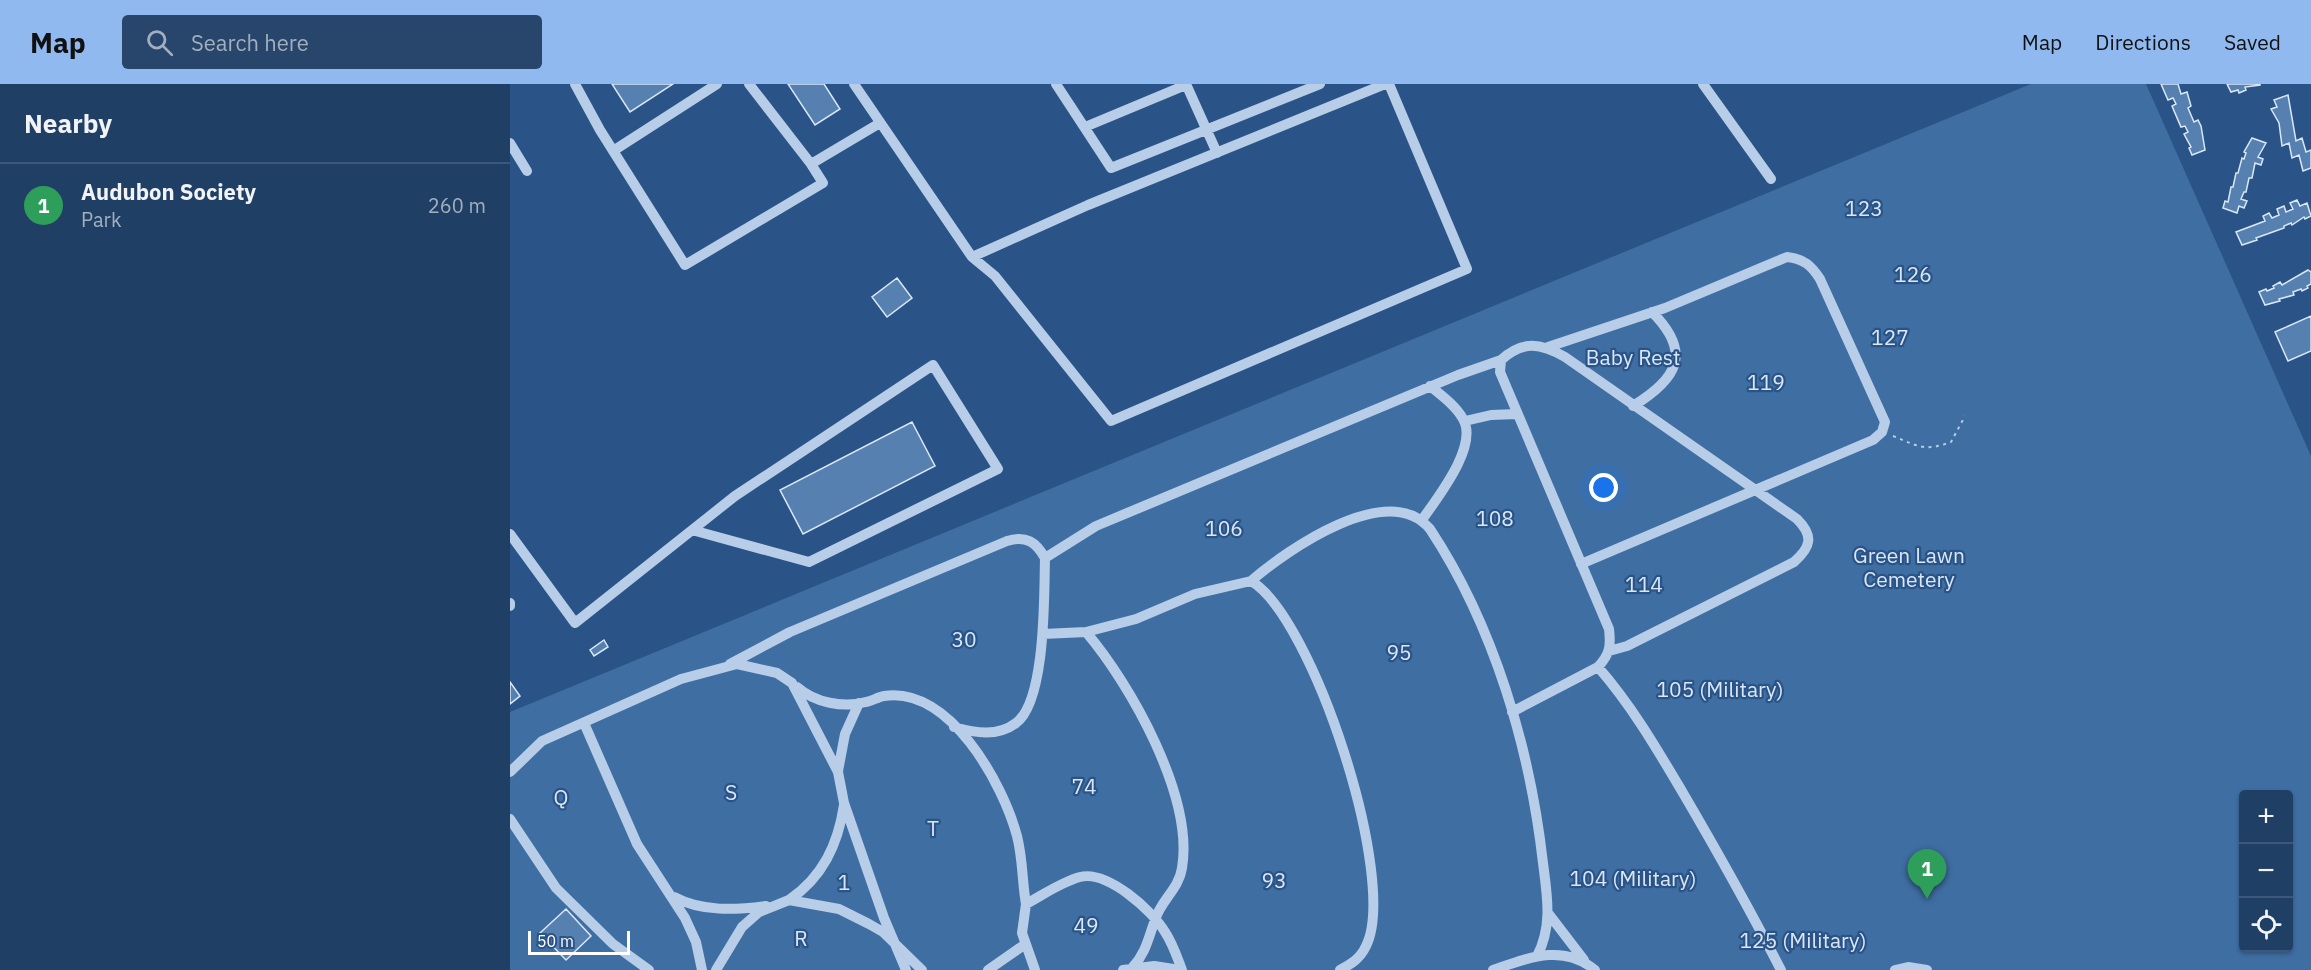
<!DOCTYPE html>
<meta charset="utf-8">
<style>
body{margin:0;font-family:"IBM Plex Sans",sans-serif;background:#28466b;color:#f1f3f6}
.controls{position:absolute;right:18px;bottom:18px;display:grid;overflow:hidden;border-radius:6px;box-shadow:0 2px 4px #0004}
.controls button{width:54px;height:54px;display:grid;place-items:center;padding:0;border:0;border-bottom:2px solid #3d5879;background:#203f65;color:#f1f3f6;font:30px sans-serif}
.scale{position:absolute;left:18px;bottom:15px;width:102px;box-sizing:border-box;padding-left:6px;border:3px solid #fff;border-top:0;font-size:16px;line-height:21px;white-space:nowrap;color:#fff;-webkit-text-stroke:4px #2a5487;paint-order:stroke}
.you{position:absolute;left:1094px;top:404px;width:21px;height:21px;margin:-15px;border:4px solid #fff;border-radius:50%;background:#1a73e8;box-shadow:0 0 0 9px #1a73e833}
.badge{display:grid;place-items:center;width:39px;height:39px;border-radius:50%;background:#90b9f0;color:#fff;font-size:20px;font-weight:700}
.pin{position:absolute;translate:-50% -50px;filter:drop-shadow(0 2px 3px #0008)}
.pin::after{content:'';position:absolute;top:32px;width:21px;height:18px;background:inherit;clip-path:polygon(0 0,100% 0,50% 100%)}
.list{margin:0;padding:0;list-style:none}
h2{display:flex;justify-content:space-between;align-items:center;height:78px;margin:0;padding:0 24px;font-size:26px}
h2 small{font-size:20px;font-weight:400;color:#a2afbf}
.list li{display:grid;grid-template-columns:39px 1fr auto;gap:18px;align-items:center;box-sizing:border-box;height:84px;padding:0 24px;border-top:2px solid #3d5879}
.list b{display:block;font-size:22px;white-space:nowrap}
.list p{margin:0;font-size:20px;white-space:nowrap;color:#a2afbf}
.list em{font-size:20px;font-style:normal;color:#a2afbf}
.icon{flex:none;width:33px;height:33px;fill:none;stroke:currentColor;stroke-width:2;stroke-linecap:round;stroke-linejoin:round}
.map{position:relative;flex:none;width:1801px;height:886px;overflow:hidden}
header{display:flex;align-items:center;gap:36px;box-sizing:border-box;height:84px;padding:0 30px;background:#90b9f0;color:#111}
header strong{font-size:28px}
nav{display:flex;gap:33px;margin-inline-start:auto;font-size:21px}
.search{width:420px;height:54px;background:#28466b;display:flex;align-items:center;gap:15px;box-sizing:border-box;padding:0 21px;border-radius:6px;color:#a2afbf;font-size:22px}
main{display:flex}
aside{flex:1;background:#203f65}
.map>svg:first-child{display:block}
.green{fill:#3f6ea3;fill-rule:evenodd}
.building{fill:#5680b0;stroke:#dae7f6;stroke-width:1.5}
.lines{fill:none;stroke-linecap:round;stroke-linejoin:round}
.path{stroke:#b7cde8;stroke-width:2;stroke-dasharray:3 4.5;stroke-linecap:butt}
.minor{stroke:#b7cde8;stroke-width:10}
.labels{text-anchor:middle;stroke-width:4.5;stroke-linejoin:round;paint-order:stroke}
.park-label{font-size:21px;fill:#dae7f6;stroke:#2a5487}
</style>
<header>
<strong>Map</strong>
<div class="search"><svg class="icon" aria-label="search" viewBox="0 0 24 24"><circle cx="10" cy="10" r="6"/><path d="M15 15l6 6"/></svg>Search here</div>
<nav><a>Map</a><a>Directions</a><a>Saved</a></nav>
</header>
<main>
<aside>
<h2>Nearby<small></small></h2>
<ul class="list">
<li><span class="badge" style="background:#2e9e5b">1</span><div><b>Audubon Society</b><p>Park</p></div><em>260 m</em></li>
</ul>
</aside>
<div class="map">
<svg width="1801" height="886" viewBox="0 0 1801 886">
<rect width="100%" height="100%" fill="#2a5487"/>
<path class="green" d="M 1521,0 L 1636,0 L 1801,372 L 1801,886 L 0,886 L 0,628 ZM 1734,710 L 1778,710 L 1778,864 L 1734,864 Z"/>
<path class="building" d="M 102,0 L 163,0 L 120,28 Z
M 278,0 L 314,0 L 330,25 L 305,41 Z
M 1651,0 L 1668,0 L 1671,10 L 1677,8 L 1681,22 L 1678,24 L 1684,38 L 1688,36 L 1691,42 L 1695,66 L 1682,71 L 1679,64 L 1681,63 L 1674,50 L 1678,48 L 1675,42 L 1671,43 L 1662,22 L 1666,20 L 1663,14 L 1658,16 Z
M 1717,0 L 1750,0 L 1750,1 L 1735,3 L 1736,6 L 1729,9 L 1728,6 L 1721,8 Z
M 1778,11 L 1786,57 L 1792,54 L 1796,68 L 1801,66 L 1801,84 L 1793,87 L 1789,71 L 1782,74 L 1779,59 L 1772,62 L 1769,39 L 1761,25 L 1767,23 L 1764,16 Z
M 1742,54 L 1756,59 L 1748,73 L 1753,75 L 1751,81 L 1745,79 L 1742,94 L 1739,94 L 1736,108 L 1734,108 L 1731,115 L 1737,117 L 1734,124 L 1729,122 L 1727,129 L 1713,124 L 1715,117 L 1718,118 L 1721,103 L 1723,103 L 1726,89 L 1728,89 L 1732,74 L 1734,75 L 1736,69 L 1734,68 Z
M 1787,116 L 1790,122 L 1797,119 L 1801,132 L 1795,135 L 1794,133 L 1782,141 L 1781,139 L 1774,142 L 1774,144 L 1746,154 L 1747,156 L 1732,161 L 1726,148 L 1755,137 L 1753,132 L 1759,129 L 1762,134 L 1769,131 L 1767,125 L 1774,122 L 1776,128 L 1783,125 L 1780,119 Z
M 1798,186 L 1801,188 L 1801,200 L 1797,202 L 1798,204 L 1792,207 L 1791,205 L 1783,208 L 1784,211 L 1769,215 L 1770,217 L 1755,221 L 1749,208 L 1756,205 L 1757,207 L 1764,204 L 1763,202 L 1770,198 L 1772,201 Z
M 387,194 L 402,214 L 377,233 L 362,213 Z
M 1801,232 L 1801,267 L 1778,277 L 1765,248 Z
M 402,338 L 425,382 L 293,450 L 270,406 Z
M 94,556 L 98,563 L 84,572 L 80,566 Z
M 0,598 L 10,612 L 0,620 Z
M 56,825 L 81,852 L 56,876 L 30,849 Z"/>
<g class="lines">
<path class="path" d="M 1383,352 C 1408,362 1414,368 1441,358 L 1455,332"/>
<path class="minor" d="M 65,0 L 90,46 L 175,181 L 313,99 L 301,80 L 370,39
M 239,0 L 301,80
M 344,0 L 462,173 L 485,192 L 601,337 L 957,185 L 879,0
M 546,0 L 601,84 L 810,0
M 676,0 L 707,69
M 1193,0 L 1261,95
M 575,43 L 676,1
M 0,59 L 17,87
M 103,67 L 207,0
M 462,173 L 578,121 L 875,0
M 1038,263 L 1155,224 L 1277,173 C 1294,175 1301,181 1310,195 L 1375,338 L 1372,348 L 1363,356 L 1071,480
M 1123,322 C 1167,295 1183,269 1142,228
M 955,337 L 981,331 L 1007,330
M 912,436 C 927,414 969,362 953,335 C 946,322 932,312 920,302
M 0,450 L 65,539 L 225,412 L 423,281 L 488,385 L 299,478 L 182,446
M 535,474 L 586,442 L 948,291 L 991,276
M 741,497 C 777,466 878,395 920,445 C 984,542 1020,664 1033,779 C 1037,811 1043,842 1027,872
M 0,519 L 0,522
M 533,550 L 576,548
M 220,580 L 280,548 L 497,457 C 516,451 526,458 535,474 C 534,511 536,617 506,639 C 488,653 465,649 444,643
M 1088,583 C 1122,622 1147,665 1173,709 C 1207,767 1240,826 1271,886
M 287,603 C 305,619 333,624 356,618 C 362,617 368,613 374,612 C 440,602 493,700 507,752 C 513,775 512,798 516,820
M 1002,628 L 1088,583 C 1100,570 1101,562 1099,545 L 990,288 L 991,276 C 1013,256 1031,259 1055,273 L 1287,435 C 1304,452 1301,463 1284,478 L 1117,562 L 1099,567
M 74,639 L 127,760 L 175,834 L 186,858 L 192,886
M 328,687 L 335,650 L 349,619
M 0,688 L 32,657 L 171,595 L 227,580 L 267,589 L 282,599 L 328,688 L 334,719 L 374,834 L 396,886
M 0,735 L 46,804 L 103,860 L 139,886
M 164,813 C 192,828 226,826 256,822
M 279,816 C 313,793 328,760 334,721
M 1038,829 L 1074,876
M 622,884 C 636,869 638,855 645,836 C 651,816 669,805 672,784 C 684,713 621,601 576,548 L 626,535 L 685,510 L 741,497 C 803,533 889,797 856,862 C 850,875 841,880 830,886
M 206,886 L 232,843 L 249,828 L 279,816 L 329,825 L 359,840 L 373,848 L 412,886
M 478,886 L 514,861
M 525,886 L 512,849 L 516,820 C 533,811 551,798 570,793 C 597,786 642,826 655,848 C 663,860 667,873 672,886
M 613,886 L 644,882 L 670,886
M 983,886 C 1018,874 1053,859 1085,886
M 1385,886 L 1398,883 L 1417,886"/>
</g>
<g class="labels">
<g class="park-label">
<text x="1354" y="132">123</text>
<text x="1403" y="198">126</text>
<text x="1380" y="261">127</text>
<text x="1123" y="281">Baby Rest</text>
<text x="1256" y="306">119</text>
<text x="985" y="442">108</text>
<text x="714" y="452">106</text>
<text x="1399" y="479">Green Lawn<tspan x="1399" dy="24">Cemetery</tspan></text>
<text x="1134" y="508">114</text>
<text x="454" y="563">30</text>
<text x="889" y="576">95</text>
<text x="1210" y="613">105 (Military)</text>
<text x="574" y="710">74</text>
<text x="221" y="716">S</text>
<text x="51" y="721">Q</text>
<text x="423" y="752">T</text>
<text x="1123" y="802">104 (Military)</text>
<text x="764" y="804">93</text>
<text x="334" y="806">1</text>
<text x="576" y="849">49</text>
<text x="291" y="862">R</text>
<text x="1293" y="864">125 (Military)</text>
</g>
</g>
</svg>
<div class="controls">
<button>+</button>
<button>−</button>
<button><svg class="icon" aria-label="locate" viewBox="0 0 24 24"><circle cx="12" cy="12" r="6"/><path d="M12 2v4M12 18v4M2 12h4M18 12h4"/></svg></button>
</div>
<div class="scale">50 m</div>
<div class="you"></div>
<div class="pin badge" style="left:1417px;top:815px;background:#2e9e5b">1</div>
</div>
</main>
